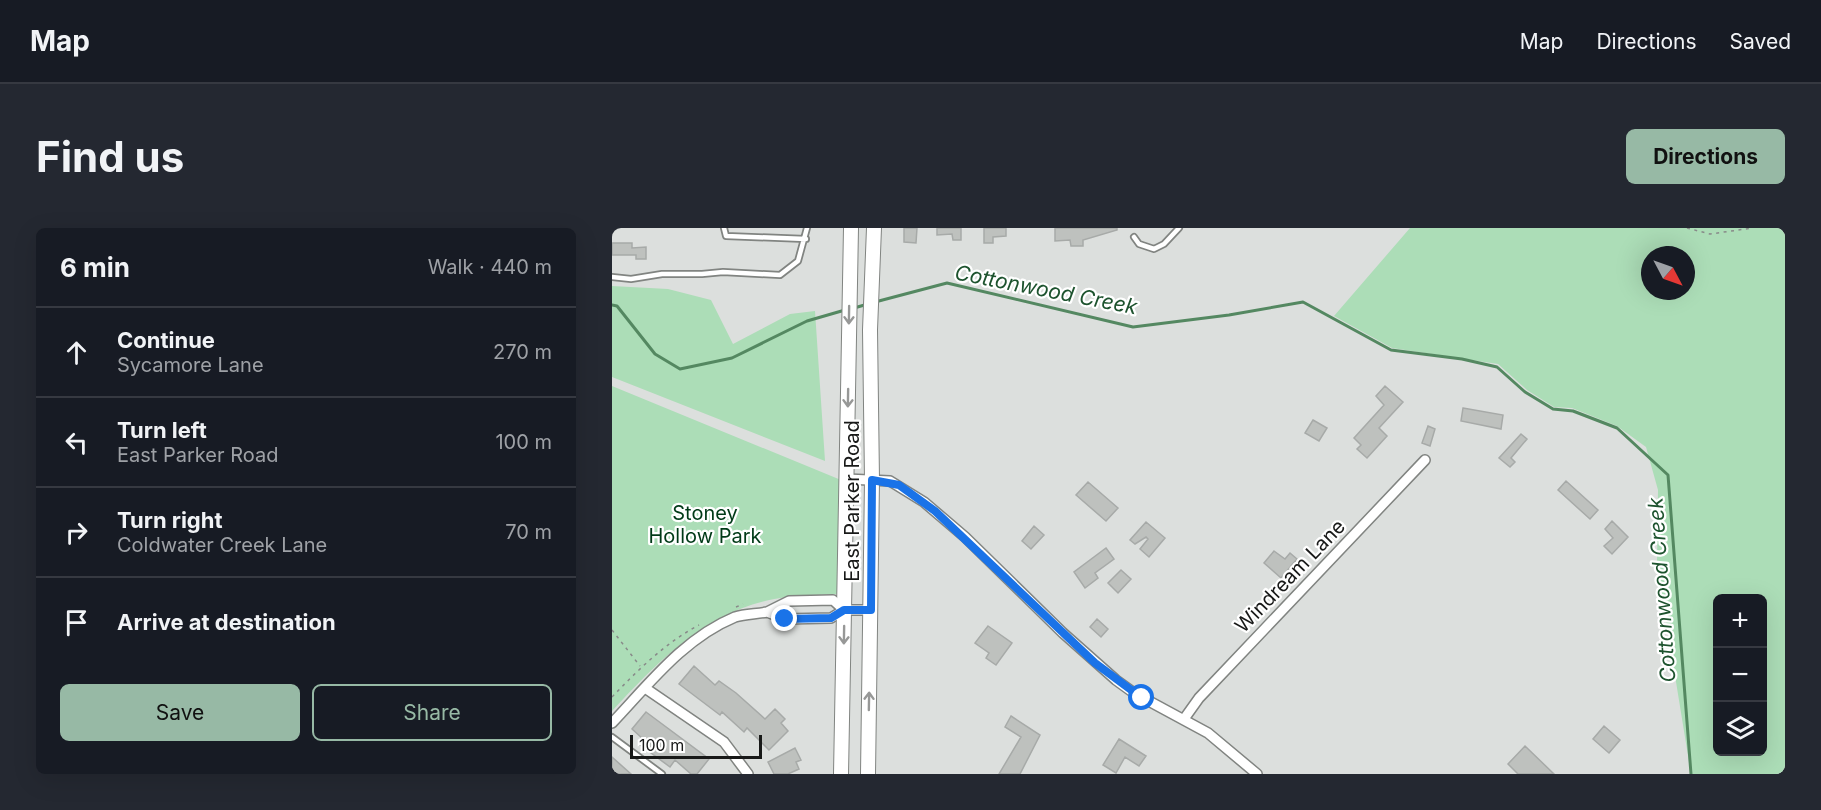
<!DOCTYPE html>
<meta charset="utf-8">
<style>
body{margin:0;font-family:Inter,sans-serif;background:#242831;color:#f1f3f6}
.controls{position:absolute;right:18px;bottom:18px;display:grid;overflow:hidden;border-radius:9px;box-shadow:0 6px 24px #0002}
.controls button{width:54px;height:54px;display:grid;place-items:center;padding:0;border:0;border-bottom:2px solid #363941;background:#171b24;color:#f1f3f6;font:30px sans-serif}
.compass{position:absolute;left:1029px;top:18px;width:54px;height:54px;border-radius:50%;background:#171b24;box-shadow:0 6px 24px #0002;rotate:131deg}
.scale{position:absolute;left:18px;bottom:15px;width:132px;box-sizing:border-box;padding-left:6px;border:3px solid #181918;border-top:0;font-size:16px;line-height:21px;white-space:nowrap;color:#181918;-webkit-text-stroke:4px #fff;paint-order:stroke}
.stop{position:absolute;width:18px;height:18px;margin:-14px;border:4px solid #1a73e8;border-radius:50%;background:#fff}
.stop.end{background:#1a73e8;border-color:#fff;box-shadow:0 2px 6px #0008}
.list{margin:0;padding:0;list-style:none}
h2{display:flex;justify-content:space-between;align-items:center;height:78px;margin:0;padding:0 24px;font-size:26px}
h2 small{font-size:20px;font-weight:400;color:#9ea1a6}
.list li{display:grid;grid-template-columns:39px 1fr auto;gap:18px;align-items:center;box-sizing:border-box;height:90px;padding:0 24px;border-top:2px solid #363941}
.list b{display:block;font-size:22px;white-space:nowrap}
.list p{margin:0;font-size:20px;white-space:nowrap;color:#9ea1a6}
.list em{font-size:20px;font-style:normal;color:#9ea1a6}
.actions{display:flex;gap:12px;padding:18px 24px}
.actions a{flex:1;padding:14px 0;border:2px solid #97b9a5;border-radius:9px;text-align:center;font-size:21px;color:#97b9a5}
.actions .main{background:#97b9a5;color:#111}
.icon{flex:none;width:33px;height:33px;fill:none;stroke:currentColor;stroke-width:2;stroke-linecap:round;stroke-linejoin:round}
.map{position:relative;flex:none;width:1173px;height:546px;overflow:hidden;border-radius:9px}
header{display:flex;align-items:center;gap:36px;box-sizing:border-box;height:84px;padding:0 30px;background:#171b24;border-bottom:2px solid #363941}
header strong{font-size:28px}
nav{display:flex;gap:33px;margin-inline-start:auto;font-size:21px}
.intro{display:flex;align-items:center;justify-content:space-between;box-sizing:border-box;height:144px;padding:0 36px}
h1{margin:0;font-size:42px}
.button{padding:15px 27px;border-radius:9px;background:#97b9a5;color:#111;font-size:21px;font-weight:700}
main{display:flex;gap:36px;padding:0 36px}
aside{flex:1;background:#171b24;border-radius:9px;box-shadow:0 6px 24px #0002}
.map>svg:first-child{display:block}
.green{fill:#acddb7;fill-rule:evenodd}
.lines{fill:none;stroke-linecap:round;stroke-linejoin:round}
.stream{stroke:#548861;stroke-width:3}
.building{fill:#bec1be;stroke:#a7aaa8;stroke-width:1.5}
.service-casing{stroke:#818481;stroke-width:8}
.minor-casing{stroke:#818481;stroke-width:12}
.secondary-casing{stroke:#818481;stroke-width:16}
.path{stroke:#888a89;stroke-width:1.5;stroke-dasharray:3 4.5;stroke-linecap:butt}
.service{stroke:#fff;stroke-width:4.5}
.minor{stroke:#fff;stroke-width:9}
.secondary{stroke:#fff;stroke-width:14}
.oneway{stroke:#979897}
.route{stroke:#1a73e8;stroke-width:8}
.labels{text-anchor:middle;stroke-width:4.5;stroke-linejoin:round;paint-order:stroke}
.street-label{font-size:20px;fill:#181918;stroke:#fff}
.park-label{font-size:20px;fill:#003a17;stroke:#fff}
.water-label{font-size:21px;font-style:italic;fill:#1d532e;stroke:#fff}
</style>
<header>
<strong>Map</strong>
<nav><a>Map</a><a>Directions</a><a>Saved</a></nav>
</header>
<div class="intro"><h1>Find us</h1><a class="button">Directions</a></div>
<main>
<aside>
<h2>6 min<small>Walk · 440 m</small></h2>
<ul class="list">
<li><svg class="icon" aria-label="ahead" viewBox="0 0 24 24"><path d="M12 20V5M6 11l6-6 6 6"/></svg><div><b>Continue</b><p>Sycamore Lane</p></div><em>270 m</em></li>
<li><svg class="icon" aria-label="left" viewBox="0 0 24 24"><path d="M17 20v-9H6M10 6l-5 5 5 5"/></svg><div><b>Turn left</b><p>East Parker Road</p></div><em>100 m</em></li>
<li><svg class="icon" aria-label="right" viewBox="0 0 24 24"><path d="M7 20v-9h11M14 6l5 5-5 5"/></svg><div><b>Turn right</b><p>Coldwater Creek Lane</p></div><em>70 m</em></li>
<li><svg class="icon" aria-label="arrive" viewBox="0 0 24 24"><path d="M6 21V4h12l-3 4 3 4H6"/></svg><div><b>Arrive at destination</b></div></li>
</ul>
<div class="actions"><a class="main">Save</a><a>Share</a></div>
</aside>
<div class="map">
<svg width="1173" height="546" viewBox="0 0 1173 546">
<rect width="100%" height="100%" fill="#dcdfdd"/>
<path class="green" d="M 798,0 L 1173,0 L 1173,546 L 1079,546 L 1045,337 L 1046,262 L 1034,219 L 1005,198 L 960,180 L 942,179 L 915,162 L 886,136 L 780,120 L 722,88 ZM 1038,27 L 1074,27 L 1074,63 L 1038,63 ZM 1106,370 L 1150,370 L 1150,524 L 1106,524 Z
M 0,58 L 56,61 L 99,72 L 121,116 L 178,86 L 203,83 L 213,233 L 0,149 Z
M 0,158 L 229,252 L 227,366 C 210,367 192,367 175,369 C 100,378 49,430 0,483 Z"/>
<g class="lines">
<path class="stream" d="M 263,74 L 335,55 L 521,99 L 617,87 L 691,74 L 779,122 L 850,131 L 885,139 L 913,164 L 941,181 L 961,183 L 1005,200 L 1056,247 L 1079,546
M 0,77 L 5,78 L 43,126 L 68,141 L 120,130 L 195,93 L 233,82
M 242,80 L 256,76"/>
</g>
<path class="building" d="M 292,0 L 305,0 L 304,15 L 292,14 Z
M 325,0 L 349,0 L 349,12 L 341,12 L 340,6 L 325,7 Z
M 372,0 L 394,0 L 394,8 L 381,9 L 381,15 L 372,15 Z
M 443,0 L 505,0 L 505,2 L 471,12 L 471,18 L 459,18 L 458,12 L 443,13 Z
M 0,15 L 20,15 L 20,20 L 34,19 L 34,31 L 24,31 L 24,27 L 0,27 Z
M 773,158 L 791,174 L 767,200 L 775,208 L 755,230 L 745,221 L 749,217 L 742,210 L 772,177 L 764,168 Z
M 851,180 L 891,187 L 889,201 L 849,193 Z
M 701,192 L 715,200 L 707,213 L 693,205 Z
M 816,198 L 823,201 L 818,218 L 810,215 Z
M 909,206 L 915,211 L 899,230 L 903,234 L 898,239 L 887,230 Z
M 954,253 L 986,282 L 978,291 L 946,262 Z
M 476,254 L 506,280 L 494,293 L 464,267 Z
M 1000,293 L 1016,309 L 1000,326 L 992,318 L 1001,310 L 993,301 Z
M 534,294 L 553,310 L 537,329 L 528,321 L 536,311 L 534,309 L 523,316 L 518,312 Z
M 422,298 L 432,307 L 419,321 L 410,313 Z
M 494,320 L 502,331 L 483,345 L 486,350 L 473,360 L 462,344 Z
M 662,323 L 673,331 L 678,325 L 685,331 L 669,350 L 652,335 Z
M 509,342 L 519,351 L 506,365 L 496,355 Z
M 485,391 L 496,401 L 489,409 L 478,399 Z
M 376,398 L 400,415 L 384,437 L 374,430 L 377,425 L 363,415 Z
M 82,438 L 103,457 L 107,453 L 124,465 L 153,491 L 163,481 L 173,491 L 169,495 L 176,503 L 157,522 L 135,500 L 132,504 L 110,484 L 108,487 L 67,456 Z
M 34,484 L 97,531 L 85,546 L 79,546 L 63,532 L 58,539 L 27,516 L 31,511 L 20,501 Z
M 399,488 L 428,507 L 408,546 L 387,546 L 409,509 L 393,499 Z
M 992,498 L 1008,512 L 997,525 L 981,511 Z
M 507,511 L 534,528 L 527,538 L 513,529 L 504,545 L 491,537 Z
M 913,518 L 942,546 L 906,546 L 896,536 Z
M 183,520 L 189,532 L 184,534 L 187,541 L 176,546 L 162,546 L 156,534 Z
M 0,529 L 19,546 L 0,546 Z"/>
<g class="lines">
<g class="service-casing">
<path id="service" d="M 112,0 L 114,8 L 194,11
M 522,9 L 527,16 L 542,21 L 552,16 L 567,0
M 0,49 L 19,51 L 50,46 L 90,46 L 111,44 L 168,47 L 186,33 L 195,0
M 0,509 L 50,546"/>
</g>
<g class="minor-casing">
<path id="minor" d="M 235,251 L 278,253 L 312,274 L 353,309 L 451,405 L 504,452 L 522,465 L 596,505 L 645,546
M 232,382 L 221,372 L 177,373 L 155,384 L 173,391 L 219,390 L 232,382 L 259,382
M 33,460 L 112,514 L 136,546
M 572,491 L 587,470 L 813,232
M 0,495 C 37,456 72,410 123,389 C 133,386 145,386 155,384"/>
</g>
<g class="secondary-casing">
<path id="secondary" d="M 229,546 L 239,0
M 256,546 L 260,252 L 258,102 L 262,0"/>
</g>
<path class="path" d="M 1075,0 L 1098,6 L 1141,0
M 124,379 L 131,376
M 0,402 L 28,438
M 0,469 C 26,442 53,415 87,397"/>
<use href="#service" class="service"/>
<use href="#minor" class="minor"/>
<use href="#secondary" class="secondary"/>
</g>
<defs><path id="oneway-shaft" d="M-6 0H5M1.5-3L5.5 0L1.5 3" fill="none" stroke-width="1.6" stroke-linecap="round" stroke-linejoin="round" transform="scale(1.5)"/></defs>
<g class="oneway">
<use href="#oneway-shaft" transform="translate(237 87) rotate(91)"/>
<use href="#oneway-shaft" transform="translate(236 170) rotate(91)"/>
<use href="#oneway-shaft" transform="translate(232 407) rotate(91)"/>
<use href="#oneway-shaft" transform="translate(257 473) rotate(-89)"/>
</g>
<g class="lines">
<path class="route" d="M 173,391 L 219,390 L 232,382 L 259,382 L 260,252 L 287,257 L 323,283 L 483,435 L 530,470"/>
</g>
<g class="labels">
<g class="street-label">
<text transform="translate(240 273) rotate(-90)" y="7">East Parker Road</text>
<text transform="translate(678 348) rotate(-46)" y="7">Windream Lane</text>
</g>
<g class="park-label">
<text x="93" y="292">Stoney<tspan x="93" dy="23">Hollow Park</tspan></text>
</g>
<g class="water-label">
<text transform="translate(434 62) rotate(11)" y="7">Cottonwood Creek</text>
<text transform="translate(1050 362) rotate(-94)" y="7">Cottonwood Creek</text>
</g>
</g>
</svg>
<div class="controls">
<button>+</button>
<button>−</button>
<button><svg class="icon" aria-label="layers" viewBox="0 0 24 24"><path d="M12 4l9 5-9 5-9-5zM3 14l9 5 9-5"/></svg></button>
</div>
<svg class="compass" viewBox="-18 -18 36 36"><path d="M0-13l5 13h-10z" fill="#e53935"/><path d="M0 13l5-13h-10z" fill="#9ea1a6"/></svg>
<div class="scale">100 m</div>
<div class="stop" style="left:530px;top:470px"></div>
<div class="stop end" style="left:173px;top:391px"></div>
</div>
</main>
